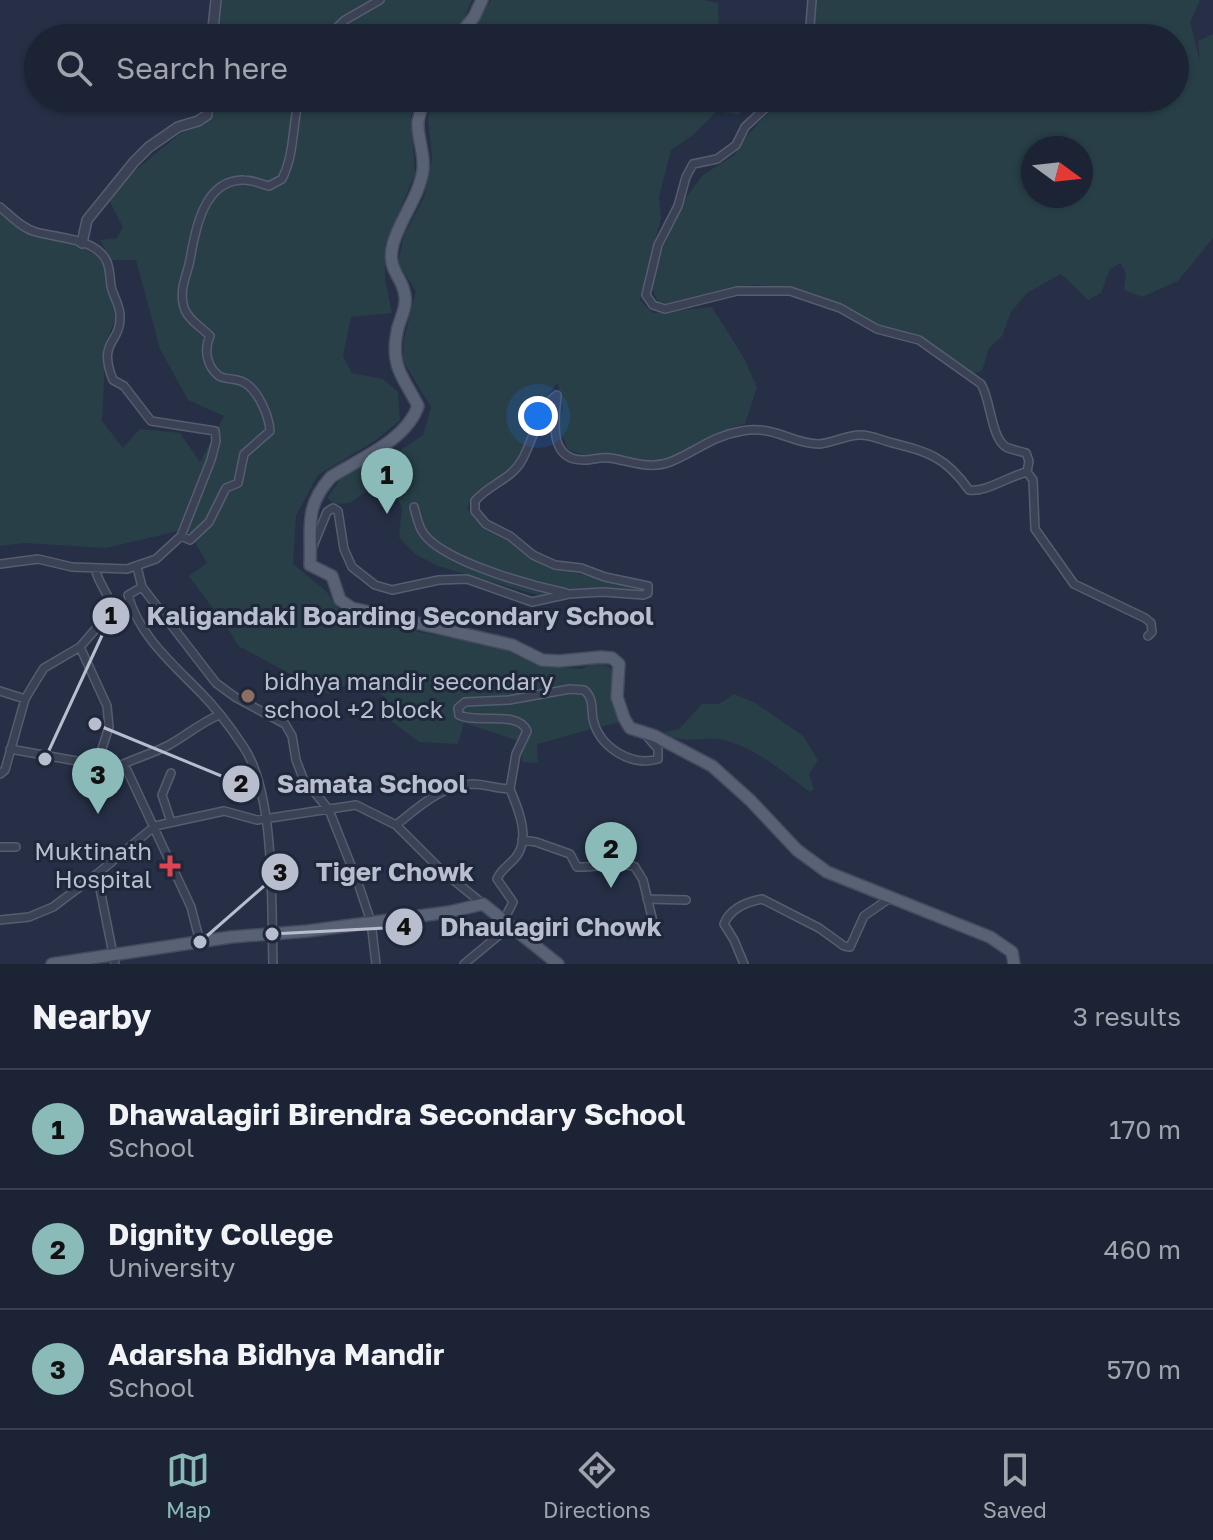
<!DOCTYPE html>
<style>
body{margin:0;font-family:"Golos Text",sans-serif;background:#252b3c;color:#f1f3f6}
.compass{position:absolute;left:1021px;top:136px;width:72px;height:72px;border-radius:50%;background:#1c2334;box-shadow:0 2px 6px #0004;rotate:105deg}
.you{position:absolute;left:538px;top:416px;width:28px;height:28px;margin:-20px;border:6px solid #fff;border-radius:50%;background:#1a73e8;box-shadow:0 0 0 12px #1a73e833}
.badge{display:grid;place-items:center;width:52px;height:52px;border-radius:50%;background:#8bbbb9;color:#111;font-size:26px;font-weight:700}
.pin{position:absolute;translate:-50% -66px;filter:drop-shadow(0 2px 4px #0008)}
.pin::after{content:'';position:absolute;top:42px;width:28px;height:24px;background:inherit;clip-path:polygon(0 0,100% 0,50% 100%)}
.list{margin:0;padding:0;list-style:none}
h2{display:flex;justify-content:space-between;align-items:center;height:104px;margin:0;padding:0 32px;font-size:34px}
h2 small{font-size:26px;font-weight:400;color:#a0a4ac}
.list li{display:grid;grid-template-columns:52px 1fr auto;gap:24px;align-items:center;box-sizing:border-box;height:120px;padding:0 32px;border-top:2px solid #3a404f}
.list b{display:block;font-size:30px;white-space:nowrap}
.list p{margin:0;font-size:26px;white-space:nowrap;color:#a0a4ac}
.list em{font-size:26px;font-style:normal;color:#a0a4ac}
.icon{flex:none;width:44px;height:44px;fill:none;stroke:currentColor;stroke-width:2;stroke-linecap:round;stroke-linejoin:round}
.map{position:relative;flex:none;width:1213px;height:964px;overflow:hidden}
.search{position:absolute;background:#1c2334;box-shadow:0 2px 6px #0004;left:24px;right:24px;top:24px;height:88px;display:flex;align-items:center;gap:20px;box-sizing:border-box;padding:0 28px;border-radius:44px;color:#a0a4ac;font-size:30px}
.sheet{height:464px;background:#1c2334}
nav{display:flex;justify-content:space-around;align-items:center;box-sizing:border-box;height:112px;border-top:2px solid #3a404f;background:#1c2334;font-size:22px;color:#a0a4ac}
nav a{display:grid;justify-items:center;gap:4px}
nav .on{color:#8bbbb9}
.map>svg:first-child{display:block}
.green{fill:#283f47;fill-rule:evenodd}
.lines{fill:none;stroke-linecap:round;stroke-linejoin:round}
.minor-casing{stroke:#565d70;stroke-width:10}
.tertiary-casing{stroke:#565d70;stroke-width:12}
.primary-casing{stroke:#444b5e;stroke-width:14}
.minor{stroke:#3b4255;stroke-width:7}
.tertiary{stroke:#3b4255;stroke-width:9}
.primary{stroke:#596175;stroke-width:11}
.education-dot{fill:#8d6e63;stroke:#1f273b;stroke-width:3}
.health-dot{fill:#e0444e;stroke:#1f273b;stroke-width:3}
.labels{text-anchor:middle;stroke-width:6;stroke-linejoin:round;paint-order:stroke}
.poi-label{font-size:24px;fill:#b8bece;stroke:#1f273b;text-anchor:start}
.leader{fill:none;stroke:#b8bece;stroke-width:3}
.callout-dot{fill:#b8bece;stroke:#1f273b;stroke-width:3}
.mark-label{font-size:24px;text-anchor:middle;font-weight:bold;fill:#111}
.callout-label{font-size:26px;text-anchor:middle;font-weight:bold;fill:#b8bece;stroke:#1f273b;stroke-width:6;stroke-linejoin:round;paint-order:stroke}
</style>
<div class="map">
<svg width="1213" height="964" viewBox="0 0 1213 964">
<rect width="100%" height="100%" fill="#262f46"/>
<path class="green" d="M 221,0 L 472,0 L 462,23 L 446,38 L 218,38 Z
M 491,0 L 703,0 L 718,3 L 719,38 L 468,38 Z
M 815,0 L 1200,0 L 1190,22 L 1200,61 L 1198,41 L 1213,34 L 1213,238 L 1178,281 L 1142,297 L 1124,290 L 1126,274 L 1121,263 L 1110,269 L 1101,293 L 1088,300 L 1061,274 L 1027,293 L 1011,312 L 1002,336 L 989,348 L 982,371 L 971,374 L 929,341 L 878,325 L 842,304 L 787,287 L 753,285 L 669,305 L 657,300 L 652,288 L 657,262 L 683,201 L 703,175 L 734,155 L 744,139 L 781,98 L 1175,98 L 1175,38 L 812,38 ZM 1033,148 L 1081,148 L 1081,196 L 1033,196 Z
M 217,98 L 417,98 L 411,116 L 415,174 L 385,245 L 385,279 L 392,313 L 351,317 L 343,356 L 352,373 L 383,379 L 398,392 L 400,420 L 375,441 L 318,475 L 296,516 L 293,564 L 326,591 L 340,612 L 414,631 L 507,649 L 537,665 L 582,669 L 598,661 L 616,671 L 611,693 L 618,723 C 590,728 565,737 537,744 L 538,763 L 523,762 L 519,741 L 464,723 L 458,744 L 419,742 L 387,718 L 385,697 L 356,680 L 328,694 L 238,646 L 229,630 L 189,576 L 207,563 L 187,529 L 106,548 L 24,543 L 0,546 L 0,206 L 33,230 L 74,238 L 95,254 L 105,266 L 115,319 L 106,343 L 102,421 L 123,448 L 140,429 L 180,433 L 200,462 L 224,416 L 188,400 L 160,349 L 136,260 L 111,260 L 100,240 L 117,238 L 123,227 L 110,202 L 118,186 L 150,158 L 180,134 L 205,124 L 216,111 Z
M 435,98 L 751,98 L 739,115 L 717,111 L 693,135 L 671,150 L 659,197 L 661,218 L 640,300 L 653,313 L 712,307 L 744,358 L 757,387 L 745,424 L 719,432 L 669,459 L 655,463 L 639,462 L 622,456 L 583,455 L 568,449 L 558,427 L 563,408 L 558,383 C 535,404 533,436 517,462 C 502,484 480,478 467,509 L 475,519 L 548,566 L 643,590 L 637,592 L 590,590 L 541,596 L 438,566 L 415,554 L 399,537 L 402,508 L 396,496 L 368,490 L 350,503 L 335,504 L 327,498 L 342,477 L 367,463 L 401,450 L 423,435 L 431,407 L 403,361 L 404,339 L 416,291 L 398,263 L 404,235 L 424,197 L 432,159 L 428,116 Z
M 734,694 L 754,702 L 803,736 L 818,760 L 809,774 L 814,789 L 810,792 C 782,771 753,745 718,739 C 697,736 685,746 664,732 L 679,729 L 702,704 L 719,704 Z"/>
<g class="lines">
<g class="minor-casing">
<path id="minor" d="M 326,38 L 345,20 L 380,0
M 809,38 L 812,0
M 0,207 C 11,216 22,228 36,232 C 57,238 97,238 107,262 C 110,269 110,278 111,286 C 113,296 120,305 120,316 C 121,344 97,340 113,380 L 124,386 L 151,421 L 215,431 L 216,441 L 211,460 L 181,536 L 156,559 L 127,569 L 72,567 L 38,559 L 0,564
M 1027,472 L 1033,480 L 1035,529 L 1074,584 L 1145,618 L 1151,623 L 1152,632 L 1148,636
M 414,507 C 416,515 418,524 422,531 C 439,561 533,586 566,593
M 181,536 L 190,540 L 209,522 L 226,488 L 238,483 L 244,454 L 270,431 C 269,416 258,389 243,382 C 236,378 226,380 219,376 C 206,366 204,349 210,336 C 200,326 185,318 183,303 C 180,287 187,275 190,260 C 195,230 204,179 244,180 C 252,180 261,184 269,186 L 282,179 C 295,153 292,126 299,98
M 313,546 L 327,512 L 333,508 L 338,511 L 344,549 L 352,567 L 375,585 L 392,590 L 439,580 L 467,579 L 532,602 L 569,594 L 603,592 L 643,595 L 648,593 L 648,586 L 605,577 L 581,568 L 555,565 L 533,555 L 510,536 L 486,524 L 475,511 L 475,501 C 489,484 511,480 522,460 C 533,441 540,405 557,395 C 555,420 547,462 586,460 C 595,459 601,457 610,458 C 631,461 649,470 670,462 C 696,452 711,436 742,431 C 776,425 791,444 819,444 C 833,443 846,435 860,435 C 871,435 879,439 889,442 C 928,452 945,456 969,490 C 985,493 1009,476 1027,472 L 1029,461 L 1026,453 C 1020,451 1012,450 1006,447 C 991,438 991,400 981,384 L 919,340 L 877,329 L 840,308 L 790,291 L 737,291 L 665,309 L 653,305 L 646,295 L 658,245 L 678,206 L 686,177 L 693,164 L 717,159 L 736,145 L 745,127 L 776,98
M 137,567 L 142,587 L 216,683 L 235,697 L 285,724 L 292,736 L 296,760 L 303,778 L 329,810 L 358,883 L 371,922 L 376,964
M 142,587 L 128,595 C 139,636 173,664 201,693 C 216,708 231,728 243,746 C 276,794 271,905 273,964
M 80,647 L 107,706 L 109,727 L 97,764
M 0,691 L 25,699
M 10,749 L 127,770 L 191,907 L 200,942
M 115,768 C 132,759 152,754 169,745 C 187,735 200,723 219,715
M 171,773 L 162,795 L 171,822
M 0,774 L 5,770 L 25,699 L 37,679 L 44,668 L 80,647 L 112,610 C 111,596 98,584 95,568
M 396,825 C 419,807 441,785 473,784 C 485,784 497,789 510,789 L 516,754 L 527,731 C 518,710 478,724 459,715 L 458,708 L 465,702 L 509,700 L 570,689 L 584,690 C 594,698 591,708 593,719 C 599,747 631,767 658,759 L 658,749 L 645,734
M 522,840 L 536,842 L 570,854 L 577,867 C 595,868 620,861 635,867 L 643,880 L 654,926
M 0,847 L 16,847
M 97,874 L 115,964
M 647,899 L 686,900
M 0,920 L 29,917 L 53,907 L 97,874 L 155,826 L 224,811 L 257,820 L 356,805 L 396,825 L 440,869 L 483,904
M 504,920 L 513,902 L 497,879 C 501,868 512,864 518,854 C 530,834 517,807 510,789
M 464,964 L 510,926
M 744,964 L 734,940 L 724,924 C 730,909 746,902 762,899 L 819,928 L 844,946 L 850,947 L 864,916 L 890,898"/>
</g>
<g class="tertiary-casing">
<path id="tertiary" d="M 212,38 L 216,0
M 82,243 L 87,220 L 134,162 L 149,147 L 178,127 L 198,121 L 207,115 L 209,98"/>
</g>
<g class="primary-casing">
<path id="primary" d="M 457,38 L 474,17 L 482,0
M 425,98 C 423,105 419,114 418,122 C 417,138 425,153 423,170 C 419,197 400,219 393,244 C 386,271 403,276 405,296 C 407,309 399,320 397,332 C 390,367 404,378 418,406 C 407,440 359,459 331,477 C 303,508 312,528 310,565 L 332,576 L 340,600 L 352,608 L 512,645 L 542,660 L 559,661 L 601,657 L 612,658 L 619,664 L 617,697 L 624,718 L 630,728 L 655,736 L 712,766 L 750,800 L 797,850 L 827,872 L 990,937 L 1012,952 L 1014,964
M 52,964 L 231,937 L 308,931 L 449,912 L 483,904 L 558,964"/>
</g>
<use href="#minor" class="minor"/>
<use href="#tertiary" class="tertiary"/>
<use href="#primary" class="primary"/>
</g>
<circle class="education-dot" cx="248" cy="696" r="8"/>
<path class="health-dot" d="M166 854h8v8h8v8h-8v8h-8v-8h-8v-8h8z"/>
<g class="labels">
<g class="poi-label">
<text x="264" y="690">bidhya mandir secondary<tspan x="264" dy="28">school +2 block</tspan></text>
<text x="152" y="860" text-anchor="end">Muktinath<tspan x="152" dy="28">Hospital</tspan></text>
</g>
</g>
<path class="leader" d="M45 759L111 616M95 724L241 784M200 942L280 872M272 934L404 927"/>
<g class="callout-dot">
<circle cx="45" cy="759" r="8"/>
<circle cx="95" cy="724" r="8"/>
<circle cx="200" cy="942" r="8"/>
<circle cx="272" cy="934" r="8"/>
<circle cx="111" cy="616" r="20"/>
<circle cx="241" cy="784" r="20"/>
<circle cx="280" cy="872" r="20"/>
<circle cx="404" cy="927" r="20"/>
</g>
<g class="mark-label">
<text x="111" y="624">1</text>
<text x="241" y="792">2</text>
<text x="280" y="881">3</text>
<text x="404" y="935">4</text>
</g>
<g class="callout-label">
<text x="400" y="625">Kaligandaki Boarding Secondary School</text>
<text x="372" y="793">Samata School</text>
<text x="395" y="881">Tiger Chowk</text>
<text x="551" y="936">Dhaulagiri Chowk</text>
</g>
</svg>
<svg class="compass" viewBox="-18 -18 36 36"><path d="M0-13l5 13h-10z" fill="#e53935"/><path d="M0 13l5-13h-10z" fill="#a0a4ac"/></svg>
<div class="you"></div>
<div class="pin badge" style="left:387px;top:514px">1</div>
<div class="pin badge" style="left:611px;top:888px">2</div>
<div class="pin badge" style="left:98px;top:814px">3</div>
<div class="search"><svg class="icon" aria-label="search" viewBox="0 0 24 24"><circle cx="10" cy="10" r="6"/><path d="M15 15l6 6"/></svg>Search here</div>
</div>
<section class="sheet">
<h2>Nearby<small>3 results</small></h2>
<ul class="list">
<li><span class="badge">1</span><div><b>Dhawalagiri Birendra Secondary School</b><p>School</p></div><em>170 m</em></li>
<li><span class="badge">2</span><div><b>Dignity College</b><p>University</p></div><em>460 m</em></li>
<li><span class="badge">3</span><div><b>Adarsha Bidhya Mandir</b><p>School</p></div><em>570 m</em></li>
</ul>
</section>
<nav>
<a class="on"><svg class="icon" aria-label="map" viewBox="0 0 24 24"><path d="M3 6l6-2 6 2 6-2v14l-6 2-6-2-6 2zM9 4v14M15 6v14"/></svg>Map</a>
<a><svg class="icon" aria-label="directions" viewBox="0 0 24 24"><path d="M12 3l9 9-9 9-9-9zM9 14v-3h6M13 9l2 2-2 2"/></svg>Directions</a>
<a><svg class="icon" aria-label="saved" viewBox="0 0 24 24"><path d="M7 4h10v16l-5-4-5 4z"/></svg>Saved</a>
</nav>
